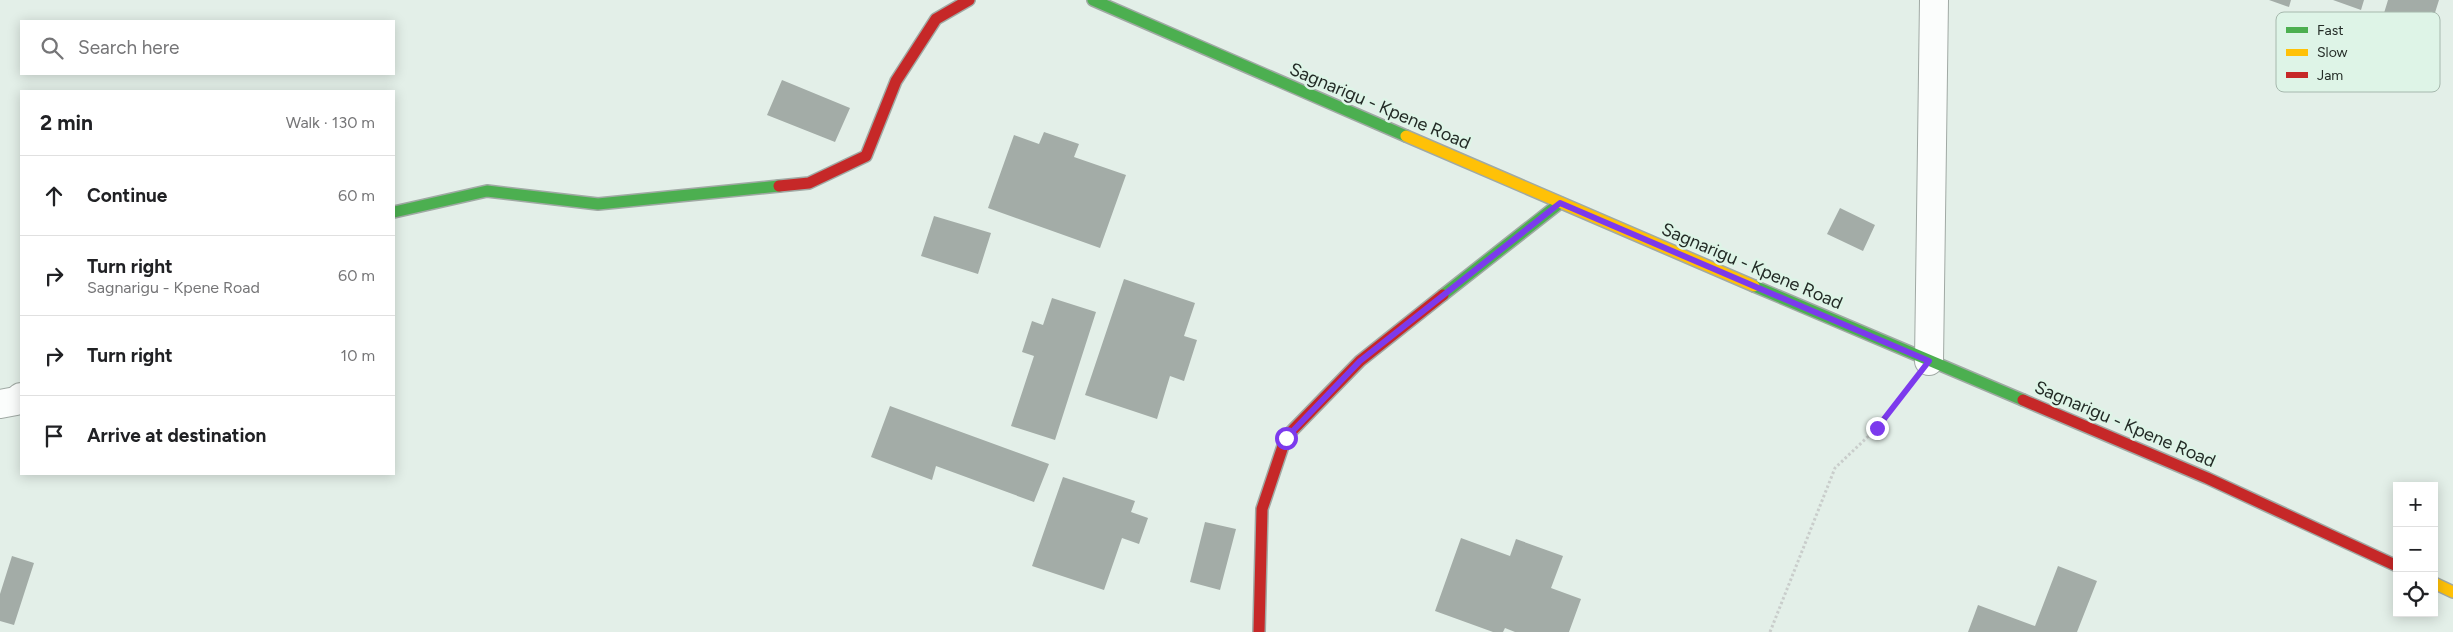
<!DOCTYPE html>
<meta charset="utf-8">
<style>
body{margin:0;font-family:Figtree,sans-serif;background:#f6f6f6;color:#202124}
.controls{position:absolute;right:15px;bottom:15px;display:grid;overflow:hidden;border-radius:0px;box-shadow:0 2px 12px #0003}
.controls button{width:45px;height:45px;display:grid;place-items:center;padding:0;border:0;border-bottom:1px solid #e0e0e0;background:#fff;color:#202124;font:25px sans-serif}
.stop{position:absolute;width:15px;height:15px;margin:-11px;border:4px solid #7c3aed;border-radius:50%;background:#fff}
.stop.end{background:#7c3aed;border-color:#fff;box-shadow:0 1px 5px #0008}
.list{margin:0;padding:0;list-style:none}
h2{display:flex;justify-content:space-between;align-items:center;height:65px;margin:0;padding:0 20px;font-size:21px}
h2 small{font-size:16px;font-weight:400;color:#757577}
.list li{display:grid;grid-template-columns:32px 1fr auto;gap:15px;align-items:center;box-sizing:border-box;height:80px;padding:0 20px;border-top:1px solid #e0e0e0}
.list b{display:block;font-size:19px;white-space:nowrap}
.list p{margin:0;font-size:16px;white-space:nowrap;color:#757577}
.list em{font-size:16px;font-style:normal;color:#757577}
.icon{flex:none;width:28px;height:28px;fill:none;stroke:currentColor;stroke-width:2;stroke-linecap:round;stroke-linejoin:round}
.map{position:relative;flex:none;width:2453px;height:632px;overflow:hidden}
.search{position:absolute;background:#fff;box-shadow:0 2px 12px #0003;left:20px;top:20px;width:375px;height:55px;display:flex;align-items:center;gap:12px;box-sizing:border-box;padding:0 18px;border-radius:0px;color:#757577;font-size:19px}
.panel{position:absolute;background:#fff;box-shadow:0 2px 12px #0003;left:20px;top:90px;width:375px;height:385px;border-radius:0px}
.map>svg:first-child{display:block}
.building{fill:#a3aca7}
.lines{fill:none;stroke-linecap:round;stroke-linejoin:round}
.street-casing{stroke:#a0a9a4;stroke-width:30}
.fast-casing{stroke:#a0a9a4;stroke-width:14}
.slow-casing{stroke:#a0a9a4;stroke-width:14}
.jam-casing{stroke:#a0a9a4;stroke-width:14}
.path{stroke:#c9cdcb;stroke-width:3;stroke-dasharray:2.5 2.5;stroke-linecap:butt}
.street{stroke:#fbfdfc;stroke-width:28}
.fast{stroke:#4caf50;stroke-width:11}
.slow{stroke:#ffc107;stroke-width:11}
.jam{stroke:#c62828;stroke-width:11}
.route{stroke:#7c3aed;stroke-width:6}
.labels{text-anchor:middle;stroke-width:5;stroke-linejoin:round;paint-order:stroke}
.street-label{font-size:18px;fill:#232b26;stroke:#def4e7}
.key{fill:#def4e7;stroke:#a6b8ad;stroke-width:1}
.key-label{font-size:14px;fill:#232b26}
</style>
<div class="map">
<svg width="2453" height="632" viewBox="0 0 2453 632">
<rect width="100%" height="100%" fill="#e3efe8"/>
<path class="building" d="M 2269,0 L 2291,0 L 2289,7 Z
M 2333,0 L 2364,0 L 2361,10 Z
M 2388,0 L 2439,0 L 2427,38 L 2381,23 Z
M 782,80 L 850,108 L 835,142 L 767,115 Z
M 1044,132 L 1079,144 L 1074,157 L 1126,175 L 1100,248 L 988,208 L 1014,135 L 1039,144 Z
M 1840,208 L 1875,225 L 1863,251 L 1827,234 Z
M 934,216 L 991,233 L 978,274 L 921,256 Z
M 1124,279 L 1195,303 L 1184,336 L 1197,340 L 1184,381 L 1170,376 L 1157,419 L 1085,395 Z
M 1052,298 L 1096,312 L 1055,440 L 1011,426 L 1034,356 L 1022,352 L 1032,321 L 1043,325 Z
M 890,406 L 1049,464 L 1034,502 L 936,466 L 932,480 L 871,457 Z
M 1063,477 L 1135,501 L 1131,512 L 1148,518 L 1139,544 L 1122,538 L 1104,590 L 1032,566 Z
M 1205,522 L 1236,529 L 1220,590 L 1190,582 Z
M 1461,538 L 1510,556 L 1516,539 L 1563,556 L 1551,588 L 1581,599 L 1569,632 L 1515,632 L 1505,628 L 1503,632 L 1493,632 L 1435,611 Z
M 12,556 L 34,563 L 14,625 L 0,621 L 0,594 Z
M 2058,566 L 2097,581 L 2077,632 L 1968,632 L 1978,605 L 2035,626 Z"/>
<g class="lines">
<g class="street-casing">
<path id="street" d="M 1929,361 L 1934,0
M 0,404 L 16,401 L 21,397"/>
</g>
<g class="fast-casing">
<path id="fast" d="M 1093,0 L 1406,136
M 394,212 L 487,191 L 598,204 L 779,186
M 1754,286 L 2023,400
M 1443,295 L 1560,203"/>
</g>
<g class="slow-casing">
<path id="slow" d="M 1406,136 L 1754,286
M 2434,583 L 2453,592"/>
</g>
<g class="jam-casing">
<path id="jam" d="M 779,186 L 809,183 L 866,156 L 896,81 L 936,19 L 969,0
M 2023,400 L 2207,478 L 2397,566
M 1259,632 L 1262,509 L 1286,437 L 1360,361 L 1443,295"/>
</g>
<path class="path" d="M 1770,632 L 1835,468 L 1877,428 L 1908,389"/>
<use href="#street" class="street"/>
<use href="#fast" class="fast"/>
<use href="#slow" class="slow"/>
<use href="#jam" class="jam"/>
</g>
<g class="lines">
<path class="route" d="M 1286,438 L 1360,361 L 1560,203 L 1929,361 L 1877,428"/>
</g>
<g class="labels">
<g class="street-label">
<text transform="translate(1380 106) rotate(23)" y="6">Sagnarigu - Kpene Road</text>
<text transform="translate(1752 266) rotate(23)" y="6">Sagnarigu - Kpene Road</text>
<text transform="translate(2125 424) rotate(23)" y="6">Sagnarigu - Kpene Road</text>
</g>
</g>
<rect x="2276" y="12" width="164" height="80" rx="8" class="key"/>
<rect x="2286" y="27" width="22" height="6" fill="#4caf50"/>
<rect x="2286" y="49" width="22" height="7" fill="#ffc107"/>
<rect x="2286" y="72" width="22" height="6" fill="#c62828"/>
<g class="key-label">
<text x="2317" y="35">Fast</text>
<text x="2317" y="57">Slow</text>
<text x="2317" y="80">Jam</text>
</g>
</svg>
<div class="controls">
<button>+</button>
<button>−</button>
<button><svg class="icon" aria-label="locate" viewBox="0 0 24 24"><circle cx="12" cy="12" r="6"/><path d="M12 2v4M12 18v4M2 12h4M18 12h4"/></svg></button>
</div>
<div class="stop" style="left:1286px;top:438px"></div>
<div class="stop end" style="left:1877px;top:428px"></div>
<div class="search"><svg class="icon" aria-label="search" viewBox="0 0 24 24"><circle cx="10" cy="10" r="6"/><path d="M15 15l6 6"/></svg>Search here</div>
<section class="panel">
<h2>2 min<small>Walk · 130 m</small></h2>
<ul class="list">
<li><svg class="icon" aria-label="ahead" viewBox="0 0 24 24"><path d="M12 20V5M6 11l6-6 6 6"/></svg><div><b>Continue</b></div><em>60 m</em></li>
<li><svg class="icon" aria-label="right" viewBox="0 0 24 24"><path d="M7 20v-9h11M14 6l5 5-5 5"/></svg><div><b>Turn right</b><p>Sagnarigu - Kpene Road</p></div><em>60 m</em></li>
<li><svg class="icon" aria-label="right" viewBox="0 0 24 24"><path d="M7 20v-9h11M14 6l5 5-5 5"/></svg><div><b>Turn right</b></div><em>10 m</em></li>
<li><svg class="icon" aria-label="arrive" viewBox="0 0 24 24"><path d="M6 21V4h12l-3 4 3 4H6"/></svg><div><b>Arrive at destination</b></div></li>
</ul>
</section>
</div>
